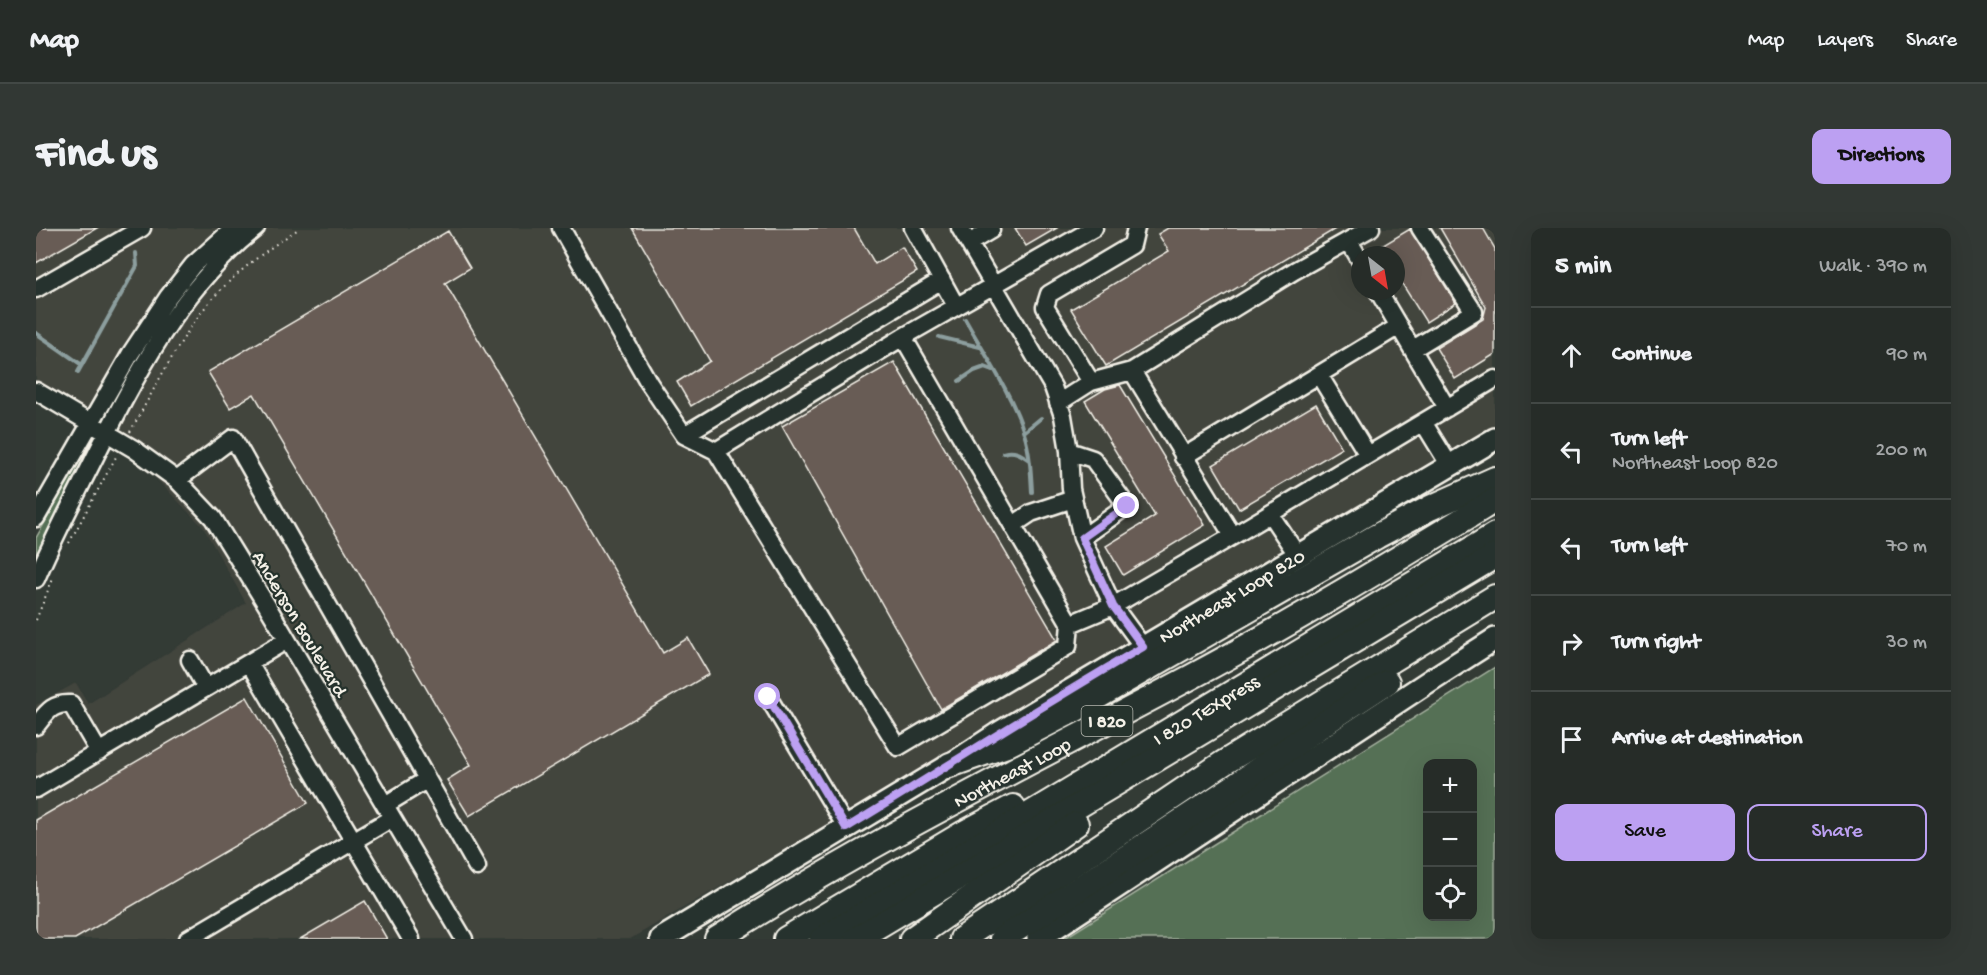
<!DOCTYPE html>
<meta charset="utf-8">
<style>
body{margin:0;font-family:"Gochi Hand",sans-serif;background:#323834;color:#f1f3f6}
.controls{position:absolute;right:18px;bottom:18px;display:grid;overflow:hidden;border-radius:12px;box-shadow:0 6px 24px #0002}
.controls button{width:54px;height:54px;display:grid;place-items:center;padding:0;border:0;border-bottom:2px solid #424845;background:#262c28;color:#f1f3f6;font:30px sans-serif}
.compass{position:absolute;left:1315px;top:18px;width:54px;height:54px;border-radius:50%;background:#262c28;box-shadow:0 6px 24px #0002;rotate:149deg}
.stop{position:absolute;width:18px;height:18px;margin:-14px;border:4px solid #bca0f2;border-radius:50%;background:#fff}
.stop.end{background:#bca0f2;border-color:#fff;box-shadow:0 2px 6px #0008}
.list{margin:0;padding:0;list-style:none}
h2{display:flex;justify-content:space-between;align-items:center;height:78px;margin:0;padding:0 24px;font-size:26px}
h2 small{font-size:20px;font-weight:400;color:#a4a7a8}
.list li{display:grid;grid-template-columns:39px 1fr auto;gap:18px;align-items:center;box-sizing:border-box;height:96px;padding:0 24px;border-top:2px solid #424845}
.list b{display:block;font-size:22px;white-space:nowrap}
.list p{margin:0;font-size:20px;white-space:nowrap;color:#a4a7a8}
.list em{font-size:20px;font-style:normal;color:#a4a7a8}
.actions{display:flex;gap:12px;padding:18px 24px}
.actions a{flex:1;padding:14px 0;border:2px solid #bca0f2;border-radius:12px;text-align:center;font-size:21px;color:#bca0f2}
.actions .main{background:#bca0f2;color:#111}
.icon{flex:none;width:33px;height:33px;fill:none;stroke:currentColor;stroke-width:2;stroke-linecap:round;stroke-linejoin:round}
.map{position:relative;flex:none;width:1459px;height:711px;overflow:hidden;border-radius:12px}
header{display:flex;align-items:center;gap:36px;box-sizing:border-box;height:84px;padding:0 30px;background:#262c28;border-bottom:2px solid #424845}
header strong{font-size:28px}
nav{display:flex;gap:33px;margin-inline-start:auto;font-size:21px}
.intro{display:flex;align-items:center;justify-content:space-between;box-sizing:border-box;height:144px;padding:0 36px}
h1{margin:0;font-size:42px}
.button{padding:15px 27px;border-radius:12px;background:#bca0f2;color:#111;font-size:21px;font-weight:700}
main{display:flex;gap:36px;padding:0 36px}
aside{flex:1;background:#262c28;border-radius:12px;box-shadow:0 6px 24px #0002}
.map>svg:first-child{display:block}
.built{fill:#43453e;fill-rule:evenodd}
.green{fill:#556f55;stroke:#a4b09e;stroke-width:1.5;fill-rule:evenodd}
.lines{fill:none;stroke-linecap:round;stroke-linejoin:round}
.stream{stroke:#8c9e9e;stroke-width:4}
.building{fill:#675b54;stroke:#f4f1e8;stroke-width:1.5}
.minor-casing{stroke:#f4f1e8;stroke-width:21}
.major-casing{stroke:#f4f1e8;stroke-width:26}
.highway-casing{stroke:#f4f1e8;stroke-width:28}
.path{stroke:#f4f1e8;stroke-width:2;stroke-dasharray:1.5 4.5;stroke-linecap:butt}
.minor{stroke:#26332d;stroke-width:16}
.major{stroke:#26332d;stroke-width:21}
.highway{stroke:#26332d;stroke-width:24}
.route{stroke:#bca0f2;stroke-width:8}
.labels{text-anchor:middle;stroke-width:4.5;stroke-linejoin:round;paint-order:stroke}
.shield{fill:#26332d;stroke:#b6b8b0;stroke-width:1.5}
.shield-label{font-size:18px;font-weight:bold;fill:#f4f1e8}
.street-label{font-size:20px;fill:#f4f1e8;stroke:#26332d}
</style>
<header>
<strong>Map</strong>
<nav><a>Map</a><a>Layers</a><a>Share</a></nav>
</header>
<div class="intro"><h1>Find us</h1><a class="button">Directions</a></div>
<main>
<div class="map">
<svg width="1459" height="711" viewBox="0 0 1459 711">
<rect width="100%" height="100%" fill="#333b35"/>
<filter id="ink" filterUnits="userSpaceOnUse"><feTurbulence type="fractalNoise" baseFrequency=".0167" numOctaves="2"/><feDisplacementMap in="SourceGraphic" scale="12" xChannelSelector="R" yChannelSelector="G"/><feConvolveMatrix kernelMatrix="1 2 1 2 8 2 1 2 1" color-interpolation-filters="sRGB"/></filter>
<g filter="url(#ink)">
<path class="built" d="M 0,0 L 1459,0 L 1459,199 L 828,575 L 594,711 L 0,711 L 0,477 L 40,455 L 52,476 L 210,375 L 167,299 L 113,243 L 0,171 ZM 1324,27 L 1360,27 L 1360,63 L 1324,63 Z"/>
<path class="green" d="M 46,229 L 49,231 L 0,331 L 0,310 Z
M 1459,439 L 1459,711 L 1027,711 ZM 1392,536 L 1436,536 L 1436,688 L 1392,688 Z"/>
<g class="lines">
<path class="stream" d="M 929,91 C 948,125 977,168 988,205 C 994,224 995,245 996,264
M 0,105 L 46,137
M 903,109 L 944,119
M 42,144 L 101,38 L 100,25
M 923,153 L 938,143 L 949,139 L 957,142
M 988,204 L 1005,190
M 967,225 C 978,222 984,225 993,232"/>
</g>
<path class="building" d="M 0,0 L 61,0 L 0,35 Z
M 596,0 L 818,0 L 839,36 L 866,19 L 881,44 L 655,178 L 641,154 L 674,133 Z
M 979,0 L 1021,0 L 990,18 Z
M 1132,0 L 1301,0 L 1070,138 L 1035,81 L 1133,23 L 1122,6 Z
M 1404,0 L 1447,0 L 1459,21 L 1459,126 L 1419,151 L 1400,120 L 1447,91 L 1450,79 Z
M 1374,1 L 1420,75 L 1390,94 L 1360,46 L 1360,27 L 1349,27 L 1344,19 Z
M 412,3 L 434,40 L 409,55 L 627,425 L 652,410 L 673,446 L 433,588 L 411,552 L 435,537 L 218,166 L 194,180 L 172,144 Z
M 858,134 L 1021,412 L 905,481 L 746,198 Z
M 1084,157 L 1169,297 L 1087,347 L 1070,318 L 1119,288 L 1049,173 L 1069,161 Z
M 1280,176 L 1306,220 L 1203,281 L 1177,237 Z
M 211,469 L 272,575 L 39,711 L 0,711 L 0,592 Z
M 329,673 L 351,711 L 264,711 Z"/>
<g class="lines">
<g class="minor-casing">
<path id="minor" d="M 525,0 L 613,155 L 648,207 L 680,223 L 867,109 L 1058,0
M 877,0 L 920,78
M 924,0 L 1017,159 L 1027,188 L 1033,223 L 1035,261 L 1046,310 L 1077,378 L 1107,419
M 1313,13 L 1324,32
M 933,15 L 955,2 L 954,0
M 0,61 L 106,0
M 1342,63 L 1411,180
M 867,109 L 1034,396 L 1077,378 L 1197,308 L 1459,151
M 1377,121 L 1438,84 L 1384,0
M 1096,143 L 1197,308
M 1283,147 L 1332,227
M 1055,154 L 1009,79 L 1013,66 L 1096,17 L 1100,0
M 0,163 L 98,221 L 141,252 L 177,290 L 230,376 L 428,711
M 1022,175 L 1055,154 L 1096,143 L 1258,43 L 1335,0
M 1387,194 L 1414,238
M 648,207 L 906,52
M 680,223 L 862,519 L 1032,418 L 1034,396
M 1033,223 L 1057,231 L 1091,278 L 1046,310
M 1147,229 L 1363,98
M 141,252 L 197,210 L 441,639
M 1234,286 L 1262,328
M 0,290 L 95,125 L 132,69 L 157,37 L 198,0
M 977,297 L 995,285 L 1037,271
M 0,351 C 17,311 37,273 56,235 C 99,149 143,61 220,0
M 154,432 L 170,460
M 213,435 L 375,711
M 732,469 L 810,599
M 0,498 C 11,484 16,475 35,476 L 63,524
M 0,561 L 251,412
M 349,577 L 390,552
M 152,711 L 356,590"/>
</g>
<g class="major-casing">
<g id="major">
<path id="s1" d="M 625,711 L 914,537 L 961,506 L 1459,211"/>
<path d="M 1002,711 L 1398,450 L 1459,411"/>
</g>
</g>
<g class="highway-casing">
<g id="highway">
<path d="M 914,537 L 968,518 L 1040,481 L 1341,308 L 1394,280 L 1459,251"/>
<path id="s2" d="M 681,711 C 834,613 998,533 1157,448 C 1260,393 1360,332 1459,272"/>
<path d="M 750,711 L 928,605 L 977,579"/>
<path id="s3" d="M 786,711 L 1459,307"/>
<path d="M 820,711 L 1459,328"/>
<path d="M 876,711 L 1040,596"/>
<path d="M 926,711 L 1186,536 L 1459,369"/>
<path d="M 966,711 L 1199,558 L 1287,496 L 1351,454"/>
</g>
</g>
<path class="path" d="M 94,204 C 118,162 141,115 171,77 C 197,46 230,22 264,0
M 33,315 L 81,227
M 0,392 L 17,350"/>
<use href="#minor" class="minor"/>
<use href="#major" class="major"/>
<use href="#highway" class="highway"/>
</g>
</g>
<g class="lines" filter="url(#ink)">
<path class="route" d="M 732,469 L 810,600 C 909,540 1006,477 1107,419 L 1077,378 L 1046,310 L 1091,278"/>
</g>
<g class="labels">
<rect class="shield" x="1045.5" y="478" width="51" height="30" rx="4.5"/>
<g class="shield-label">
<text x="1071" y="499">I 820</text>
</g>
<g class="street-label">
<text dy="7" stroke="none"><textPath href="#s1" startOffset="666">Northeast Loop 820</textPath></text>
<text transform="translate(265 395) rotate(59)" y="7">Anderson Boulevard</text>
<text dy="7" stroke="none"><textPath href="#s3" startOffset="447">I 820 TEXpress</textPath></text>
<text dy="7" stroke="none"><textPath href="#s2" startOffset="339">Northeast Loop</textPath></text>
</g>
</g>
</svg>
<div class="controls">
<button>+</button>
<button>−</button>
<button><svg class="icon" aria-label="locate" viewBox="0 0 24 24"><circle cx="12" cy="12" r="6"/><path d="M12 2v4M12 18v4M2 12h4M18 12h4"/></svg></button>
</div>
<svg class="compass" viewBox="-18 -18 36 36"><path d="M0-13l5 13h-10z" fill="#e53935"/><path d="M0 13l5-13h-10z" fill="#a4a7a8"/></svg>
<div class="stop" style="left:732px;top:469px"></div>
<div class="stop end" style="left:1091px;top:278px"></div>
</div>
<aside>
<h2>5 min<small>Walk · 390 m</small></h2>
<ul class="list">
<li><svg class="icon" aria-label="ahead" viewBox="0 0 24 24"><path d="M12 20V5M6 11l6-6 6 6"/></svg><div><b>Continue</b></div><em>90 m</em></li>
<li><svg class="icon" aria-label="left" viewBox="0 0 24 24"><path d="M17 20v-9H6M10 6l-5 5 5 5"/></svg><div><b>Turn left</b><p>Northeast Loop 820</p></div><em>200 m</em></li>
<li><svg class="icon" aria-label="left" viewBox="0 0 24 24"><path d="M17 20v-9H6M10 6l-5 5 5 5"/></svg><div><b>Turn left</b></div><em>70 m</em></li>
<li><svg class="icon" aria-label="right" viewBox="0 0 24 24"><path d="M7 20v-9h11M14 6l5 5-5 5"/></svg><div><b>Turn right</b></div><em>30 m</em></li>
<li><svg class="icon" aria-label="arrive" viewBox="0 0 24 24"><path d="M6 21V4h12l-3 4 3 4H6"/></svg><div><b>Arrive at destination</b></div></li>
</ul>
<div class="actions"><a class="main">Save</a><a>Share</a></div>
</aside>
</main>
